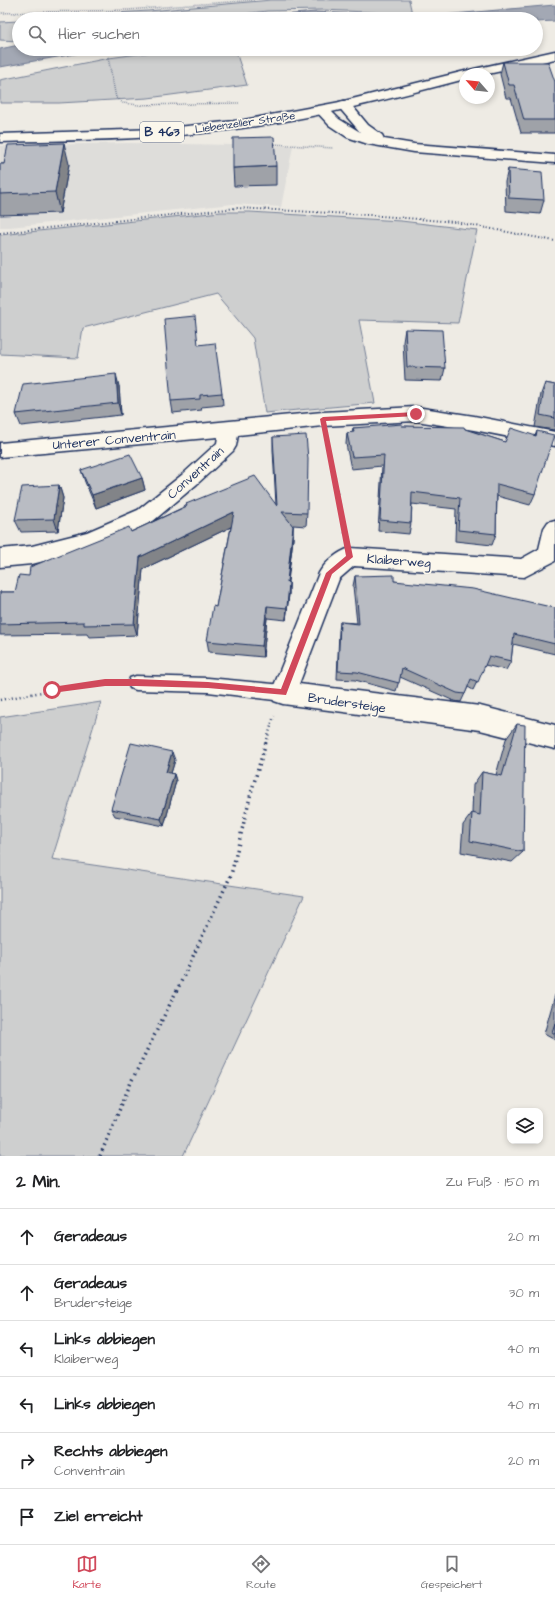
<!DOCTYPE html>
<html lang="de">
<meta charset="utf-8">
<style>
body{margin:0;font-family:"Architects Daughter",sans-serif;background:#f6f6f6;color:#202124}
.controls{position:absolute;right:12px;bottom:12px;display:grid;overflow:hidden;border-radius:8px;box-shadow:0 2px 6px #0003}
.controls button{width:36px;height:36px;display:grid;place-items:center;padding:0;border:0;border-bottom:1px solid #e0e0e0;background:#fff;color:#202124;font:20px sans-serif}
.compass{position:absolute;left:459px;top:68px;width:36px;height:36px;border-radius:50%;background:#fff;box-shadow:0 2px 6px #0003;rotate:298deg}
.stop{position:absolute;width:12px;height:12px;margin:-9px;border:3px solid #d1495b;border-radius:50%;background:#fff}
.stop.end{background:#d1495b;border-color:#fff;box-shadow:0 1px 4px #0008}
.list{margin:0;padding:0;list-style:none}
h2{display:flex;justify-content:space-between;align-items:center;height:52px;margin:0;padding:0 16px;font-size:17px}
h2 small{font-size:13px;font-weight:400;color:#757577}
.list li{display:grid;grid-template-columns:26px 1fr auto;gap:12px;align-items:center;box-sizing:border-box;height:56px;padding:0 16px;border-top:1px solid #e0e0e0}
.list b{display:block;font-size:15px;white-space:nowrap}
.list p{margin:0;font-size:13px;white-space:nowrap;color:#757577}
.list em{font-size:13px;font-style:normal;color:#757577}
.icon{flex:none;width:22px;height:22px;fill:none;stroke:currentColor;stroke-width:2;stroke-linecap:round;stroke-linejoin:round}
.map{position:relative;flex:none;width:555px;height:1156px;overflow:hidden}
.search{position:absolute;background:#fff;box-shadow:0 2px 6px #0003;left:12px;right:12px;top:12px;height:44px;display:flex;align-items:center;gap:10px;box-sizing:border-box;padding:0 14px;border-radius:22px;color:#757577;font-size:15px}
.sheet{height:388px;background:#fff}
nav{display:flex;justify-content:space-around;align-items:center;box-sizing:border-box;height:56px;border-top:1px solid #e0e0e0;background:#fff;font-size:11px;color:#757577}
nav a{display:grid;justify-items:center;gap:2px}
nav .on{color:#d1495b}
.map>svg:first-child{display:block}
.built{fill:#deddda}
.green{fill:#cecfcf;stroke:#747f96}
.water{fill:#a3a8b4;stroke:#6d7892}
.lines{fill:none;stroke-linecap:round;stroke-linejoin:round}
.lane-casing{stroke:#1b2f5e;stroke-width:3}
.street-casing{stroke:#1b2f5e;stroke-width:3}
.primary-casing{stroke:#1b2f5e;stroke-width:3}
.path-far3{stroke:#1b2f5e;stroke-width:1.5;stroke-dasharray:0.5 1.5;stroke-linecap:butt}
.path-far2{stroke:#1b2f5e;stroke-width:2;stroke-dasharray:1 2.5;stroke-linecap:butt}
.path-far1{stroke:#1b2f5e;stroke-width:2.5;stroke-dasharray:1 3;stroke-linecap:butt}
.path{stroke:#1b2f5e;stroke-width:3.5;stroke-dasharray:1.5 4;stroke-linecap:butt}
.lane{fill:#fbf7ec;fill-rule:evenodd}
.street{fill:#fbf7ec;fill-rule:evenodd}
.primary{fill:#fbf7ec;fill-rule:evenodd}
.wall{fill:#9fa2a8;stroke:#1b2f5e}
.shaded-wall{fill:#828488;stroke:#1b2f5e}
.building{fill:#b9bcc3;stroke:#1b2f5e}
.route{fill:#d1495b}
.labels{text-anchor:middle;stroke-width:3.5;stroke-linejoin:round;paint-order:stroke}
.far-street-label{font-size:11px;fill:#1b2f5e;stroke:#fbf7ec}
.shield{fill:#fbf7ec;stroke:#5e6b89;stroke-width:1}
.shield-label{font-size:12px;font-weight:bold;fill:#1b2f5e}
.street-label{font-size:13px;fill:#1b2f5e;stroke:#fbf7ec}
</style>
<div class="map">
<svg width="555" height="1156" viewBox="0 0 555 1156">
<rect width="100%" height="100%" fill="#eeebe4"/>
<filter id="ink" filterUnits="userSpaceOnUse"><feTurbulence type="fractalNoise" baseFrequency=".025" numOctaves="2"/><feDisplacementMap in="SourceGraphic" scale="8" xChannelSelector="R" yChannelSelector="G"/><feConvolveMatrix kernelMatrix="1 2 1 2 8 2 1 2 1" color-interpolation-filters="sRGB"/></filter>
<g filter="url(#ink)">
<path class="built" d="M 129,143 L 293,146 L 281,207 L 233,204 L 0,228 L 0,146 Z"/>
<path class="green" d="M 271,0 L 409,0 L 412,14 L 322,10 L 267,11 L 203,19 L 36,19 L 65,16 L 149,11 Z
M 19,21 L 19,41 L 0,40 L 0,22 Z
M 174,49 L 235,49 L 247,85 L 148,98 L 59,103 L 0,103 L 0,80 L 109,58 Z
M 221,212 L 250,212 L 401,221 L 477,230 L 458,323 L 359,320 L 375,403 L 265,413 L 253,338 L 216,294 L 83,328 L 78,358 L 0,354 L 0,235 Z
M 101,702 L 52,859 L 304,896 L 183,1156 L 0,1156 L 0,717 Z"/>
<path class="water" d="M 555,5 L 555,21 L 536,22 L 536,19 L 240,19 L 315,12 L 407,16 L 415,14 L 442,15 Z
M 19,45 L 19,49 L 103,49 L 0,67 L 0,49 Z"/>
<g class="lines">
<g class="lane-casing">
<path id="lane" d="M 136,676 L 208,678 L 283,685 L 289,688 L 291,693 L 289,698 L 283,701 L 208,692 L 136,690 L 130,688 L 128,683 L 130,678 Z"/>
</g>
<g class="street-casing">
<path id="street" d="M 344,101 L 349,102 L 368,125 L 382,135 L 384,139 L 414,144 L 555,155 L 555,163 L 414,152 L 368,144 L 347,137 L 329,125 L 315,110 L 317,107 L 327,107 L 339,119 L 360,132 L 337,105 L 339,102 Z
M 416,407 L 474,416 L 555,432 L 555,446 L 474,430 L 416,421 L 323,426 L 238,435 L 236,446 L 233,451 L 197,484 L 152,522 L 91,549 L 32,564 L 0,567 L 0,549 L 32,546 L 87,532 L 138,510 L 183,474 L 217,443 L 218,437 L 0,457 L 0,443 L 323,412 Z
M 555,520 L 555,561 L 524,577 L 354,566 L 339,579 L 299,684 L 480,706 L 555,725 L 555,749 L 480,730 L 283,704 L 274,701 L 271,693 L 319,573 C 325,562 338,552 350,548 L 521,559 L 539,549 L 544,528 L 548,522 Z"/>
</g>
<g class="primary-casing">
<path id="primary" d="M 555,51 L 555,59 L 488,74 L 465,74 L 465,79 C 381,101 297,123 211,132 C 141,140 70,140 0,142 L 0,134 L 159,129 L 244,120 L 340,102 L 465,71 Z"/>
</g>
<path class="path-far3" d="M 0,13 L 127,10 L 254,0
M 108,57 L 116,98 L 123,103 L 138,105 L 239,103
M 273,144 L 333,148"/>
<path class="path-far2" d="M 0,233 L 237,208 L 369,215 L 455,222 L 555,241"/>
<path class="path-far1" d="M 327,442 L 345,533
M 0,700 L 52,690 L 113,682
M 266,743 L 274,716"/>
<path class="path" d="M 100,1156 L 132,1080 L 180,984 L 231,875 L 251,793 L 266,742"/>
<use href="#lane" class="lane"/>
<use href="#street" class="street"/>
<use href="#primary" class="primary"/>
</g>
<path class="wall" d="M 503,62 L 555,82 L 555,133 L 521,133 L 511,98 L 506,98 L 500,74 Z
M 0,164 L 69,164 L 60,213 L 0,215 Z
M 276,166 L 276,185 L 234,186 L 233,168 Z
M 508,169 L 544,200 L 540,214 L 506,211 L 505,182 Z
M 405,329 L 445,368 L 442,381 L 405,380 L 403,342 Z
M 198,345 L 222,393 L 223,405 L 201,407 L 202,410 L 173,413 L 171,401 Z
M 545,383 L 555,385 L 555,428 L 554,430 L 535,427 L 541,394 Z
M 119,386 L 121,415 L 21,426 L 16,414 Z
M 402,426 L 465,429 L 505,442 L 535,436 L 537,431 L 535,494 L 530,505 L 497,496 L 496,534 L 492,545 L 455,541 L 456,509 L 412,504 L 411,523 L 409,534 L 378,531 L 382,466 L 351,469 L 346,444 L 347,433 L 352,432 L 353,428 Z
M 273,437 L 307,513 L 306,526 L 293,525 L 293,539 L 288,582 L 289,583 L 289,594 L 286,620 L 267,618 L 263,657 L 209,652 L 207,641 L 216,607 L 231,527 L 143,569 L 137,635 L 89,637 L 87,634 L 0,635 L 0,592 L 15,592 L 29,576 L 131,532 L 186,506 L 186,504 L 276,505 L 273,450 Z
M 81,470 L 142,478 L 145,490 L 96,508 L 85,482 Z
M 59,485 L 63,498 L 58,531 L 21,532 L 15,520 Z
M 355,576 L 394,581 L 555,608 L 555,654 L 513,644 L 511,661 L 506,670 L 485,665 L 473,690 L 468,687 L 461,702 L 454,701 L 400,677 L 396,691 L 355,680 L 337,679 L 339,631 L 340,622 L 357,623 L 353,586 Z
M 517,724 L 523,852 L 512,862 L 461,852 L 463,825 L 472,813 L 473,785 L 482,772 L 496,775 L 506,739 Z
M 175,760 L 171,773 L 174,774 L 176,781 L 164,826 L 115,816 L 111,809 Z
M 555,995 L 555,1040 L 544,1034 Z"/>
<path class="shaded-wall" d="M 64,143 L 69,164 L 60,213 L 55,192 Z
M 116,374 L 119,386 L 121,415 L 118,403 Z
M 142,478 L 145,490 L 96,508 L 92,495 Z
M 59,485 L 63,498 L 58,531 L 54,519 Z
M 234,512 L 235,525 L 143,569 L 137,635 L 134,624 L 140,557 Z
M 293,526 L 293,539 L 286,594 L 287,582 Z
M 289,583 L 289,594 L 286,620 L 287,608 Z
M 267,606 L 267,618 L 263,657 L 262,646 Z
M 172,752 L 175,760 L 169,780 L 166,772 Z
M 174,774 L 176,781 L 164,826 L 161,819 Z"/>
<path class="building" d="M 503,62 L 548,62 L 555,82 L 555,120 L 524,120 L 514,85 L 509,85 Z
M 274,137 L 276,166 L 233,168 L 233,138 Z
M 64,143 L 55,192 L 0,194 L 0,164 L 4,164 L 8,145 Z
M 508,169 L 542,172 L 544,200 L 509,198 Z
M 195,316 L 198,345 L 215,343 L 222,393 L 200,395 L 200,399 L 171,401 L 164,319 Z
M 405,329 L 442,330 L 445,368 L 407,367 Z
M 116,374 L 118,403 L 16,414 L 23,384 Z
M 545,383 L 555,385 L 555,418 L 540,415 Z
M 402,424 L 402,426 L 464,427 L 465,429 L 505,442 L 511,428 L 536,436 L 537,431 L 554,435 L 535,494 L 497,484 L 496,534 L 458,530 L 460,498 L 412,492 L 411,523 L 380,520 L 384,455 L 352,457 L 347,433 L 354,432 L 353,428 Z
M 306,435 L 308,459 L 307,513 L 282,512 L 293,526 L 287,582 L 289,583 L 287,608 L 267,606 L 262,646 L 207,641 L 213,606 L 216,607 L 234,512 L 140,557 L 134,624 L 84,625 L 84,622 L 0,624 L 0,592 L 15,592 L 19,575 L 29,576 L 30,567 L 129,527 L 131,532 L 187,506 L 186,504 L 255,476 L 277,506 L 273,437 Z
M 130,454 L 142,478 L 92,495 L 81,470 Z
M 59,485 L 54,519 L 15,520 L 22,487 Z
M 394,575 L 394,581 L 473,589 L 555,608 L 555,644 L 514,634 L 511,661 L 489,656 L 478,682 L 471,679 L 465,694 L 457,693 L 402,668 L 399,683 L 357,672 L 338,671 L 340,622 L 359,624 L 355,576 Z
M 517,724 L 525,725 L 523,852 L 470,841 L 472,813 L 480,815 L 482,772 L 502,776 Z
M 131,743 L 172,752 L 166,772 L 174,774 L 161,819 L 111,809 Z
M 555,1023 L 555,1034 L 552,1032 Z"/>
</g>
<path class="route" d="M 416,412 L 418,414 L 416,416 L 326,421 L 353,557 L 332,574 L 286,695 L 208,688 L 136,686 L 105,686 L 52,693 L 50,692 L 50,688 L 52,687 L 105,679 L 136,679 L 208,682 L 281,689 L 326,573 L 346,556 L 320,419 L 323,417 Z"/>
<g class="labels">
<g class="far-street-label">
<text transform="translate(245 122) rotate(-8)" y="4">Liebenzeller Straße</text>
</g>
<rect class="shield" x="140" y="122" width="44" height="20" rx="3"/>
<g class="shield-label">
<text x="162" y="136">B 463</text>
</g>
<g class="street-label">
<text transform="translate(114 439) rotate(-5)" y="5">Unterer Conventrain</text>
<text transform="translate(195 472) rotate(-42)" y="5">Conventrain</text>
<text transform="translate(399 560) rotate(4)" y="5">Klaiberweg</text>
<text transform="translate(347 702) rotate(8)" y="5">Brudersteige</text>
</g>
</g>
</svg>
<div class="controls">
<button><svg class="icon" aria-label="layers" viewBox="0 0 24 24"><path d="M12 4l9 5-9 5-9-5zM3 14l9 5 9-5"/></svg></button>
</div>
<svg class="compass" viewBox="-18 -18 36 36"><path d="M0-13l5 13h-10z" fill="#e53935"/><path d="M0 13l5-13h-10z" fill="#757577"/></svg>
<div class="stop" style="left:52px;top:690px"></div>
<div class="stop end" style="left:416px;top:414px"></div>
<div class="search"><svg class="icon" aria-label="search" viewBox="0 0 24 24"><circle cx="10" cy="10" r="6"/><path d="M15 15l6 6"/></svg>Hier suchen</div>
</div>
<section class="sheet">
<h2>2 Min.<small>Zu Fuß · 150 m</small></h2>
<ul class="list">
<li><svg class="icon" aria-label="ahead" viewBox="0 0 24 24"><path d="M12 20V5M6 11l6-6 6 6"/></svg><div><b>Geradeaus</b></div><em>20 m</em></li>
<li><svg class="icon" aria-label="ahead" viewBox="0 0 24 24"><path d="M12 20V5M6 11l6-6 6 6"/></svg><div><b>Geradeaus</b><p>Brudersteige</p></div><em>30 m</em></li>
<li><svg class="icon" aria-label="left" viewBox="0 0 24 24"><path d="M17 20v-9H6M10 6l-5 5 5 5"/></svg><div><b>Links abbiegen</b><p>Klaiberweg</p></div><em>40 m</em></li>
<li><svg class="icon" aria-label="left" viewBox="0 0 24 24"><path d="M17 20v-9H6M10 6l-5 5 5 5"/></svg><div><b>Links abbiegen</b></div><em>40 m</em></li>
<li><svg class="icon" aria-label="right" viewBox="0 0 24 24"><path d="M7 20v-9h11M14 6l5 5-5 5"/></svg><div><b>Rechts abbiegen</b><p>Conventrain</p></div><em>20 m</em></li>
<li><svg class="icon" aria-label="arrive" viewBox="0 0 24 24"><path d="M6 21V4h12l-3 4 3 4H6"/></svg><div><b>Ziel erreicht</b></div></li>
</ul>
</section>
<nav>
<a class="on"><svg class="icon" aria-label="map" viewBox="0 0 24 24"><path d="M3 6l6-2 6 2 6-2v14l-6 2-6-2-6 2zM9 4v14M15 6v14"/></svg>Karte</a>
<a><svg class="icon" aria-label="directions" viewBox="0 0 24 24"><path d="M12 3l9 9-9 9-9-9zM9 14v-3h6M13 9l2 2-2 2"/></svg>Route</a>
<a><svg class="icon" aria-label="saved" viewBox="0 0 24 24"><path d="M7 4h10v16l-5-4-5 4z"/></svg>Gespeichert</a>
</nav>
